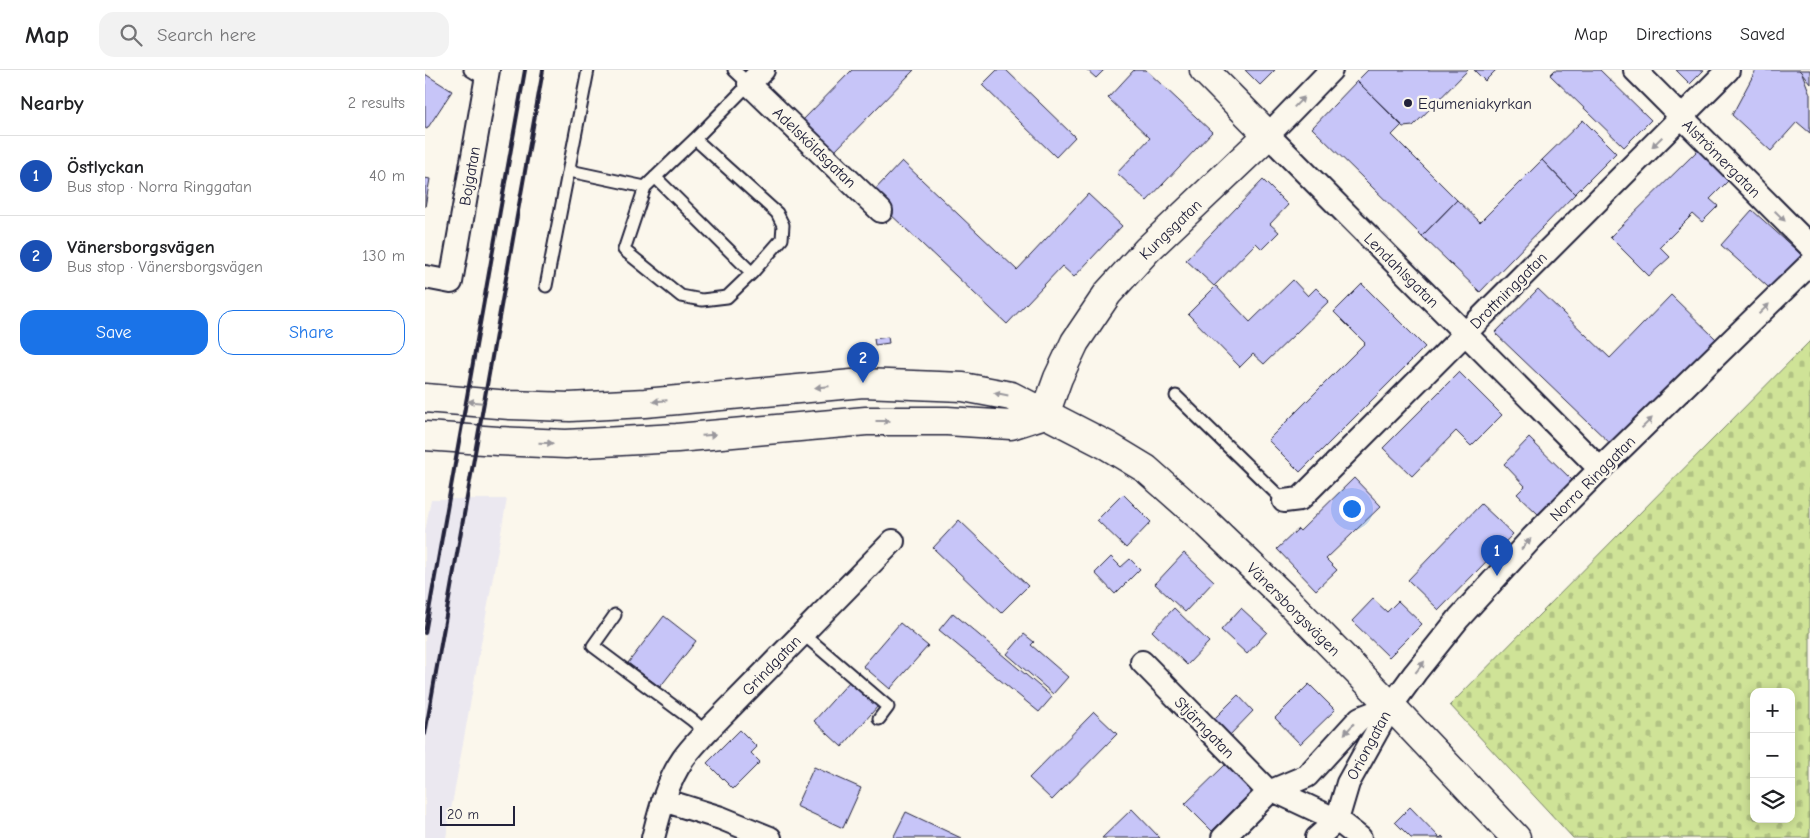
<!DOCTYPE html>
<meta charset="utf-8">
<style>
body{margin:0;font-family:"Comic Neue",sans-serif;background:#f2f2f2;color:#202124}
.controls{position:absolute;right:15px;bottom:15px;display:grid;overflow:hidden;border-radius:10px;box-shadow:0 2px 12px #0003}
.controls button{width:45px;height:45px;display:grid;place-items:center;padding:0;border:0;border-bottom:1px solid #e0e0e0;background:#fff;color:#202124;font:25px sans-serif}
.scale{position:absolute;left:15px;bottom:12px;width:75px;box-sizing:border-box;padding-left:5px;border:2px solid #22223b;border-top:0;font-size:14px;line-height:18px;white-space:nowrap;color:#22223b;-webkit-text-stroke:4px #fbf7ec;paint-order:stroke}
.you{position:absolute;left:926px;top:438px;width:18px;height:18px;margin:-12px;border:4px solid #fff;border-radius:50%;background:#1a73e8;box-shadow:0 0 0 8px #1a73e833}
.badge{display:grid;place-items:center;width:32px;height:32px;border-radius:50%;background:#1a73e8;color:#fff;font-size:16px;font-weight:700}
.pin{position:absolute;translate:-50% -41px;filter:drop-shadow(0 1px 2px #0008)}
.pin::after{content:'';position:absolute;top:26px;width:18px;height:15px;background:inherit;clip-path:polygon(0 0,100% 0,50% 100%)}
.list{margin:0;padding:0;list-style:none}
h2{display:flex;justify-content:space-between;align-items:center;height:65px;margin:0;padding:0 20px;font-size:21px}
h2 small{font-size:16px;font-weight:400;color:#757577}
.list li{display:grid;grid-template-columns:32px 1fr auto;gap:15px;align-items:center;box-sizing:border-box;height:80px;padding:0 20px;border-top:1px solid #e0e0e0}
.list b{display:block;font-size:19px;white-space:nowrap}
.list p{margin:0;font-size:16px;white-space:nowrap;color:#757577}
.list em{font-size:16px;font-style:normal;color:#757577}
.actions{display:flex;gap:10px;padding:15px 20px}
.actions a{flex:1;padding:11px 0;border:1px solid #1a73e8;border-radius:15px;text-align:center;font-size:18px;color:#1a73e8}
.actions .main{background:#1a73e8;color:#fff}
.icon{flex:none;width:28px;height:28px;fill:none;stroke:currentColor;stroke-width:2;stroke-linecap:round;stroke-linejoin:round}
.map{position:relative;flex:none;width:1385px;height:768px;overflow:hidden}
header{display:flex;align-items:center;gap:30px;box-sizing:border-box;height:70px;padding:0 25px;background:#fff;border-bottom:1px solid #e0e0e0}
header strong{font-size:24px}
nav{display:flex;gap:28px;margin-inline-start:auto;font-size:18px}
.search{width:350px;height:45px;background:#f2f2f2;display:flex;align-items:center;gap:12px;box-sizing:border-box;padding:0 18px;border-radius:15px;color:#757577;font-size:19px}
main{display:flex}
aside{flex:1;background:#fff}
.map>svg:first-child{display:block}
.built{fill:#ebe8f0}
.cemetery{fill:url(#cemetery-stones);stroke:#788269;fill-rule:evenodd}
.building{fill:#c7c5f8;stroke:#22223b}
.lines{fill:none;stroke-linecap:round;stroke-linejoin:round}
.service-casing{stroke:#22223b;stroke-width:15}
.minor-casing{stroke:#22223b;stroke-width:26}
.tertiary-casing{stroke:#22223b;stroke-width:31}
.secondary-casing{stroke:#22223b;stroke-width:31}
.service{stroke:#fbf7ec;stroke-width:11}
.minor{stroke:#fbf7ec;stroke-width:22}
.tertiary{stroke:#fbf7ec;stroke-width:28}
.secondary{stroke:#fbf7ec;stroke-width:28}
.rail{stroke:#22223b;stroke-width:4}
.oneway{fill:#99979c}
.poi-dot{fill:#22223b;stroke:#fbf7ec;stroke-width:2}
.labels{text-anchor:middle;stroke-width:5;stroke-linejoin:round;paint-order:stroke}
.poi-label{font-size:16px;fill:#22223b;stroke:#fbf7ec;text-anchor:start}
.street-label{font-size:16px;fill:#22223b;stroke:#fbf7ec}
</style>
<header>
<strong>Map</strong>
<div class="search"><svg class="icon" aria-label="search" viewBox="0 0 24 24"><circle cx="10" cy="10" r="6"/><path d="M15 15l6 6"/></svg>Search here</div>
<nav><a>Map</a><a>Directions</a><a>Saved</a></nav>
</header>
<main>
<aside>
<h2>Nearby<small>2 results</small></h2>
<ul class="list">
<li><span class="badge" style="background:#1a4fb4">1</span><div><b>Östlyckan</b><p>Bus stop · Norra Ringgatan</p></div><em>40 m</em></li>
<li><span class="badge" style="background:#1a4fb4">2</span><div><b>Vänersborgsvägen</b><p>Bus stop · Vänersborgsvägen</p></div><em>130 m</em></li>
</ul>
<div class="actions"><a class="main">Save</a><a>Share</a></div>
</aside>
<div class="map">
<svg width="1385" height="768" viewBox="0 0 1385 768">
<defs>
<pattern id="cemetery-stones" width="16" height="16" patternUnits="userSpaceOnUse" patternTransform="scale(1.25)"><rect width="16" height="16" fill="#cfe397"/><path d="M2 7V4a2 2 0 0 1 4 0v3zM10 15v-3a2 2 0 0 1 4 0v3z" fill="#b1c283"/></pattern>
</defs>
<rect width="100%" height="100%" fill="#fbf7ec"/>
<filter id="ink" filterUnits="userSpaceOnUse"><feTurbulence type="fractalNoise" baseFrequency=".02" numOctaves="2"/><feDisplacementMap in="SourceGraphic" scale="10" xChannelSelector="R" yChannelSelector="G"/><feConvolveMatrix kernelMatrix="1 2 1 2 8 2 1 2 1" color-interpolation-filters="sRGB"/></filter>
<g filter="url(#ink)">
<path class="built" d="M 6,429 L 82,429 L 21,768 L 0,768 L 0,462 Z"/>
<path class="cemetery" d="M 1385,271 L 1385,768 L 1148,768 L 1025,635 ZM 1329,622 L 1366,622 L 1366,749 L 1329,749 Z"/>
<path class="building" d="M 427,0 L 489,0 L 408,83 L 376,52 Z
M 572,0 L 581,0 L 650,67 L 631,87 L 557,15 Z
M 662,0 L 679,0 L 671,8 Z
M 709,0 L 721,0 L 787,62 L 722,131 L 692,103 L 725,68 L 683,28 Z
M 820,0 L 850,0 L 835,15 Z
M 943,0 L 1043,0 L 988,56 L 978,57 L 932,11 Z
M 1049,0 L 1071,0 L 1060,11 Z
M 1130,0 L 1175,0 L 1226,50 L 1199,77 L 1125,5 Z
M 1251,0 L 1279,0 L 1265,14 Z
M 1331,0 L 1374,0 L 1377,3 L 1385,24 L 1385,63 L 1372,52 L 1346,81 L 1307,45 Z
M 1374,0 L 1385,0 L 1385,13 L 1377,3 Z
M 0,4 L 27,21 L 2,59 L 0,58 Z
M 932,11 L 977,55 L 967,65 L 1032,130 L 997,166 L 887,58 Z
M 1158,50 L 1191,83 L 1150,124 L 1117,90 Z
M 1274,79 L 1305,109 L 1285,129 L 1293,136 L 1277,152 L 1268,144 L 1235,177 L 1245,187 L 1224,206 L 1185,167 Z
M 1117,90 L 1150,124 L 1055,222 L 997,166 L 1032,130 L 1055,152 Z
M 477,91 L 592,200 L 663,124 L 697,156 L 649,207 L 637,196 L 582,254 L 445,125 Z
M 0,108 L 5,109 L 0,137 Z
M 838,110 L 863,135 L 845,154 L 854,162 L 837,179 L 831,173 L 789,216 L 761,190 Z
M 1327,140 L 1382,190 L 1351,224 L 1296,175 Z
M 868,210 L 883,226 L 891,218 L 904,231 L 839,294 L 828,284 L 815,297 L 763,244 L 791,216 L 825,252 Z
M 937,214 L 1000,277 L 875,402 L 843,370 L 940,273 L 909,242 Z
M 1113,219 L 1185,288 L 1246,225 L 1291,269 L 1188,376 L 1070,263 Z
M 463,267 L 464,273 L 450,275 L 449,269 Z
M 1034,302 L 1077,345 L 1046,376 L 1031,361 L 987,406 L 958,378 Z
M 1104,368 L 1147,410 L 1113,444 L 1092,424 L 1100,416 L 1079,394 Z
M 929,408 L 956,436 L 901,489 L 912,500 L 891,520 L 852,479 L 873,459 L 875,461 Z
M 698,424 L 726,452 L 701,478 L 672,450 Z
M 1056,434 L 1088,464 L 1014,540 L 983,510 Z
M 534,450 L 603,516 L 576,543 L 508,478 Z
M 759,483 L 789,511 L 760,542 L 730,514 Z
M 686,487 L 696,497 L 705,489 L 715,499 L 690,524 L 670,503 Z
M 948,529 L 962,542 L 973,531 L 997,554 L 964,587 L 927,551 Z
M 749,538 L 784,572 L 762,595 L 727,561 Z
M 816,538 L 842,562 L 822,584 L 796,560 Z
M 528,543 L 627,627 L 614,642 L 514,560 Z
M 239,546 L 271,571 L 235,617 L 203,593 Z
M 475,553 L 503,576 L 465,619 L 438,596 Z
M 599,564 L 609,572 L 606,575 L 643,607 L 628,624 L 582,584 Z
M 425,611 L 453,636 L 417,677 L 389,651 Z
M 884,614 L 910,640 L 875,674 L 850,648 Z
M 813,625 L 828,641 L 803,667 L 787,651 Z
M 669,642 L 692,664 L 627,730 L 604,708 Z
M 315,660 L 332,677 L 326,683 L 335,692 L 308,719 L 282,693 Z
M 800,695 L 827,722 L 787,761 L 760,734 Z
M 389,697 L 436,718 L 418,758 L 371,736 Z
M 985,737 L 1015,768 L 1017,766 L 1019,768 L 986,768 L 970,752 Z
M 707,739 L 735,768 L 677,768 Z
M 481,742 L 536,768 L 468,768 Z"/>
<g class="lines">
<g class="service-casing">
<path id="service" d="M 45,0 L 61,10
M 270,69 L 352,143 L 358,155 L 357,169 L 327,203 L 302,227 L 277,230 L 256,226 L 199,180 L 220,117 L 270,69 L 324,14 L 309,0
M 145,101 L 220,117
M 230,107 L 327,203
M 121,216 L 163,0
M 751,326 L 859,431
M 190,545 L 168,576 L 267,650 L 281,662
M 377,563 L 463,637 L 454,649"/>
</g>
<g class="minor-casing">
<path id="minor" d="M 338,0 L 324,14 L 456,141
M 906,0 L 843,65 L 1175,399
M 1210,0 L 1385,176
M 0,207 L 26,212 L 63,0
M 859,431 L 875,429 L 1303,0
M 717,592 L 844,722
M 848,720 L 912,750 L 935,768
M 238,730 L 296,748 L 345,768
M 228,768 C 235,741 242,712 258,689 C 265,679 273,671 281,662 L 468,471
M 798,768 L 844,722 L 882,706 L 935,648 L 966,636
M 892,768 L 912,750 L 923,713 L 966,636 L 990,603 L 1034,548 L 1107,468 L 1175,399 L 1385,194"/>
</g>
<g class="tertiary-casing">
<path id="tertiary" d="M 620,344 L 633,308 L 650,272 L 683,223 L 722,180 L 843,65 L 779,0"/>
</g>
<g class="secondary-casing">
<path id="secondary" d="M 0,328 L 85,335 L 145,337 L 220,333 L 438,313 L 538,317 L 586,326 L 683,376 L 721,399 L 783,454 L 861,529 L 966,636 L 1091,768
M 0,366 L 73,371 L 141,374 L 252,368 L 441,351 L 522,351 L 586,355 L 620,344"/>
</g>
<use href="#service" class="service"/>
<use href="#minor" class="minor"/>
<use href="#tertiary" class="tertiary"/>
<use href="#secondary" class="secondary"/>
<path class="rail" d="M 0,563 L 100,0
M 0,664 L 118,0"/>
</g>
<defs><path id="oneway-solid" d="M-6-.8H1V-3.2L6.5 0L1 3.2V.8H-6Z" transform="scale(1.25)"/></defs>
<g class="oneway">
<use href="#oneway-solid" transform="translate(874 32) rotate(-46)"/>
<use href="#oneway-solid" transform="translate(1232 72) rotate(135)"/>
<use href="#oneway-solid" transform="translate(1355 146) rotate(45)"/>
<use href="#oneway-solid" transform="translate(1339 239) rotate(-44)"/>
<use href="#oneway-solid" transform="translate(397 317) rotate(175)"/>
<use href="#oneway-solid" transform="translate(576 324) rotate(-169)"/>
<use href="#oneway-solid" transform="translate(235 331) rotate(175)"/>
<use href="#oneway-solid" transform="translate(50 332) rotate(-175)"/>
<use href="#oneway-solid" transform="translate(458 351)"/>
<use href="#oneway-solid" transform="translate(1222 353) rotate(-44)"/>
<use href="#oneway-solid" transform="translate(284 365) rotate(-5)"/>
<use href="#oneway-solid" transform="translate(121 373) rotate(2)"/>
<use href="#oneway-solid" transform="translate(1101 474) rotate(-48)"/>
<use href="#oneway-solid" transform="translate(995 597) rotate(-52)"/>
<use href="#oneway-solid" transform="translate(924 659) rotate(132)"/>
</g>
</g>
<circle class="poi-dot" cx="983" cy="33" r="5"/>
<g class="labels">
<g class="poi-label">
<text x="993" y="39">Equmeniakyrkan</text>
</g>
<g class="street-label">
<text transform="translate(390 77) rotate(44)" y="6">Adelsköldsgatan</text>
<text transform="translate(1297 88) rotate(45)" y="6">Alströmergatan</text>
<text transform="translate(44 106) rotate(-80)" y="6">Bojgatan</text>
<text transform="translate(745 159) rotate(-44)" y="6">Kungsgatan</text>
<text transform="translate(977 200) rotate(45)" y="6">Lendahlsgatan</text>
<text transform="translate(1083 220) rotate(-45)" y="6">Drottninggatan</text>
<text transform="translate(1167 408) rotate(-45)" y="6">Norra Ringgatan</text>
<text transform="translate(869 539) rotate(45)" y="6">Vänersborgsvägen</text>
<text transform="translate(346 595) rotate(-46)" y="6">Grindgatan</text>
<text transform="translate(780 657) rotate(46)" y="6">Stjärngatan</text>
<text transform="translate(943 675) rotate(-62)" y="6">Oriongatan</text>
</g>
</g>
</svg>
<div class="controls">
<button>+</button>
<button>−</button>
<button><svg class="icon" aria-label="layers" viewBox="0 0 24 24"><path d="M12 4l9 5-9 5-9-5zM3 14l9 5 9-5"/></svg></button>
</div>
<div class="scale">20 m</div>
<div class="you"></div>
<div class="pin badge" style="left:1072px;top:506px;background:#1a4fb4">1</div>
<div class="pin badge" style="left:438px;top:313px;background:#1a4fb4">2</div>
</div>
</main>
